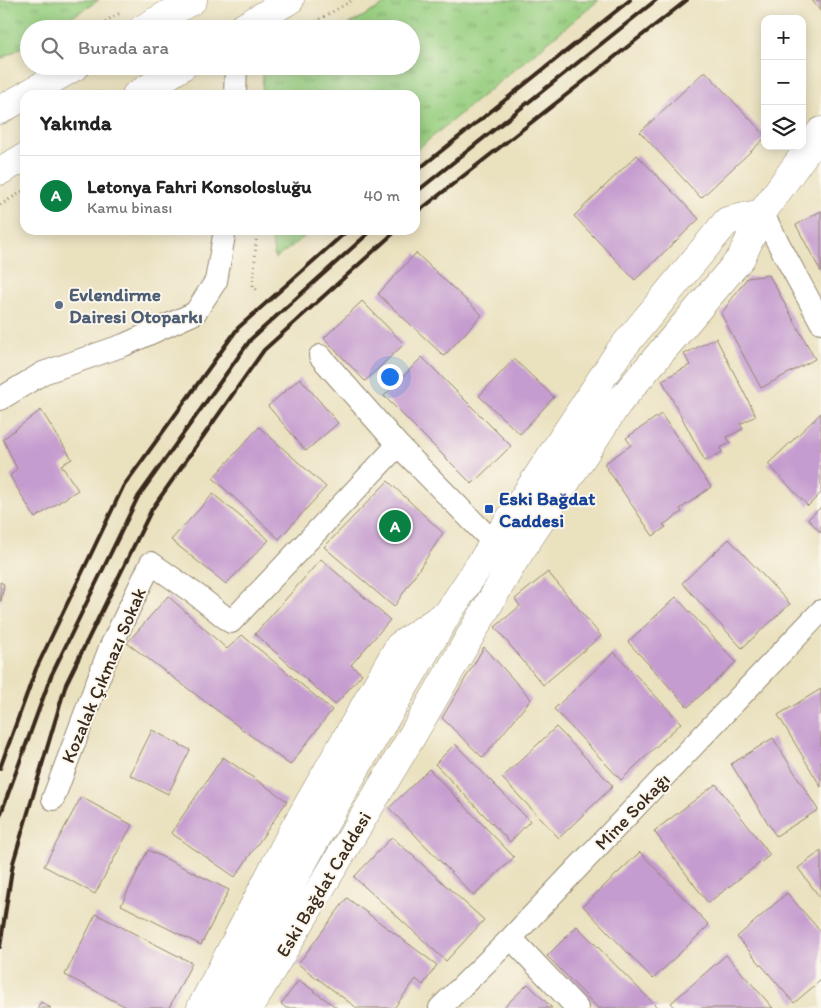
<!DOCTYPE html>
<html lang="tr">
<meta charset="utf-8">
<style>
body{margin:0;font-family:Itim,sans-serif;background:#f2f2f2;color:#222}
.controls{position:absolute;right:15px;top:15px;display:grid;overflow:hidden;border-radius:10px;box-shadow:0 2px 12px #0003}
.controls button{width:45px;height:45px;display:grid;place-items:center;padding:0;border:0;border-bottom:1px solid #e0e0e0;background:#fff;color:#222;font:25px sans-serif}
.you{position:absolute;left:389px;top:376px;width:18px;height:18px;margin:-12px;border:4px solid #fff;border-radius:50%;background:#1a73e8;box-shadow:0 0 0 8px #1a73e833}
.badge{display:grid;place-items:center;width:32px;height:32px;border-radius:50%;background:#0b8043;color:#fff;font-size:16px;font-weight:700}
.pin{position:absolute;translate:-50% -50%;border:2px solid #fff;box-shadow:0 1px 5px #0006}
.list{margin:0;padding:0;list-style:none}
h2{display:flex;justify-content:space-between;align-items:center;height:65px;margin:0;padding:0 20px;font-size:21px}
h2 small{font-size:16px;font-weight:400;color:#767676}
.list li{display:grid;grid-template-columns:32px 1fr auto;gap:15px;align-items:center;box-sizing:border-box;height:80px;padding:0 20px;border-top:1px solid #e0e0e0}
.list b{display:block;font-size:19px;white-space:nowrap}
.list p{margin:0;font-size:16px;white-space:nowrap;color:#767676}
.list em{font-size:16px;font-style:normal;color:#767676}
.icon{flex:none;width:28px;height:28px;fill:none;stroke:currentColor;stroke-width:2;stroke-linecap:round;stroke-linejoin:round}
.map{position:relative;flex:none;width:821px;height:1008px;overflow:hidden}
.search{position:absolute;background:#fff;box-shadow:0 2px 12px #0003;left:20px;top:20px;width:400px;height:55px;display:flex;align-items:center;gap:12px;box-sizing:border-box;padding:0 18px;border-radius:28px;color:#767676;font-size:19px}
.panel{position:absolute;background:#fff;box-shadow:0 2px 12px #0003;left:20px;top:90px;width:400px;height:145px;border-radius:15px}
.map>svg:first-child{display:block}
.grass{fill:url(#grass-tufts);stroke:#6a7c50}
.building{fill:#c59ccf}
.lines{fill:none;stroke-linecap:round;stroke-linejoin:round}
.minor-casing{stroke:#92866e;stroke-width:24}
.tertiary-casing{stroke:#92866e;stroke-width:29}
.trunk-casing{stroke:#92866e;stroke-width:29}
.path{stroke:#92866e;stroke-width:3;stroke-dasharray:1 4;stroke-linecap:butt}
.minor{stroke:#fff;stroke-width:22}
.tertiary{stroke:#fff;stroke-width:28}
.trunk{stroke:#fff;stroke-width:28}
.rail{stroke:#3b2a1e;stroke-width:4}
.service-dot{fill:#5c6f8a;stroke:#fbf7ec;stroke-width:2}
.transit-dot{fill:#1a4fb4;stroke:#fbf7ec;stroke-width:2}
.labels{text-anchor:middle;stroke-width:4;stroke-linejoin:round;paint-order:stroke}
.service-label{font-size:19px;font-weight:bold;fill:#4e5e75;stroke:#fbf7ec;text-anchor:start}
.transit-label{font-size:19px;font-weight:bold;fill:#164399;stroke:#fbf7ec;text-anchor:start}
.street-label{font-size:19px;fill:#3b2a1e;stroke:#fbf7ec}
</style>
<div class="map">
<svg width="821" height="1008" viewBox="0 0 821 1008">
<defs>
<pattern id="grass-tufts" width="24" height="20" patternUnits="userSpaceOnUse" patternTransform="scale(1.25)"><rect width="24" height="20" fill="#98cf81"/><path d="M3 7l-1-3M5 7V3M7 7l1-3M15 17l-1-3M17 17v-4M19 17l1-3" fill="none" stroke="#7da869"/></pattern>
</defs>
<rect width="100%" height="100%" fill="#fbf7ec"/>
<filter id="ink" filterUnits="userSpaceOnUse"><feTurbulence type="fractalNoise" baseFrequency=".02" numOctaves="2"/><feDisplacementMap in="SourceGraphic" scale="10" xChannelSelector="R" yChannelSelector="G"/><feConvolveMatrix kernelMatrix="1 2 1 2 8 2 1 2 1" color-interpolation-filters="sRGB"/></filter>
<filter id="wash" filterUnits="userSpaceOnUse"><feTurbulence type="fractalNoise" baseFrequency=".0096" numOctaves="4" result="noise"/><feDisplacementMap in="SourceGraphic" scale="20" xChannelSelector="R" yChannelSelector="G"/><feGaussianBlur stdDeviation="1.12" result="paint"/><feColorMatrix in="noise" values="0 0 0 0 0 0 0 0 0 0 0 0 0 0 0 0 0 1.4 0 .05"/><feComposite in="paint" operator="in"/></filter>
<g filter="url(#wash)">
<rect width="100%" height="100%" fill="#eae1bf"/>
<path class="grass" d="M 0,0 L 99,0 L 52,29 L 29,29 L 29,43 L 0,60 Z
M 392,0 L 599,0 L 415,151 L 415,95 L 262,95 L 263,73 L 275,66 L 411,66 L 411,29 L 341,29 Z
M 270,230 L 313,230 L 275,259 Z"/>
<g id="blocks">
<path class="building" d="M 812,0 L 821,0 L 821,12 Z
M 705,71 L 765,135 L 765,138 L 701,198 L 640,132 Z
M 637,155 L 699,219 L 635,280 L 574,216 Z
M 821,211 L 821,272 L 796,225 Z
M 416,253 L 482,315 L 444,356 L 378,294 Z
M 769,275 L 815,359 L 761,388 L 721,314 L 747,278 Z
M 362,301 L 404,344 L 365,381 L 324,338 Z
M 716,338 L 756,416 L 740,424 L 743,429 L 727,437 L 730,443 L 720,448 L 722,452 L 705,461 L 662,380 L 690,365 L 684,354 Z
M 422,357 L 511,446 L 472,484 L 384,396 Z
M 514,359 L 554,397 L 520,434 L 479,396 Z
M 300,378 L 338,423 L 306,451 L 268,406 Z
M 41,410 L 72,459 L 61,465 L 78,490 L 35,518 L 10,476 L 17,469 L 3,439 Z
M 821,413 L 821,493 L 808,506 L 768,464 Z
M 661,414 L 711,487 L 680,509 L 682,512 L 663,525 L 666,527 L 653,536 L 604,464 L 631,445 L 626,438 Z
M 259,427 L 326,487 L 279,539 L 213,478 Z
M 388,481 L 443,533 L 394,607 L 324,547 Z
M 213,494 L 269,540 L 226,584 L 171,540 Z
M 821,507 L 821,533 L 808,519 Z
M 729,539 L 790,604 L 742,648 L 682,583 Z
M 321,559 L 390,620 L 351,665 L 362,674 L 335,705 L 255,634 Z
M 548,572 L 601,636 L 543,685 L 495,627 L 520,606 L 515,599 Z
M 0,582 L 4,584 L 1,601 L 0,601 Z
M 168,596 L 227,649 L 242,635 L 332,710 L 290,765 L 127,643 Z
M 676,597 L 736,662 L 688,707 L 628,642 Z
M 484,647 L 531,699 L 483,758 L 442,718 Z
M 614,652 L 681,723 L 621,780 L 554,709 Z
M 821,689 L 821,787 L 778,715 Z
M 556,727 L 613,786 L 559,838 L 502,778 Z
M 152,730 L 190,750 L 168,794 L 130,775 Z
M 773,738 L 818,810 L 776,836 L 731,764 Z
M 455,744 L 530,821 L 510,842 L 435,764 Z
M 223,757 L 287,801 L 235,877 L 171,833 Z
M 429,769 L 514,857 L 474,896 L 389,808 Z
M 716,784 L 770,855 L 708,903 L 654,831 Z
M 81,797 L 132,825 L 95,894 L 44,866 Z
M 392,837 L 484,920 L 446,961 L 354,877 Z
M 148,850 L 229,890 L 201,945 L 121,905 Z
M 821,851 L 821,899 L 798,868 Z
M 640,852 L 709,925 L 653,979 L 583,906 Z
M 787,893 L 821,932 L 821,980 L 794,1003 L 737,937 Z
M 347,898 L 437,965 L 423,985 L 416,979 L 394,1008 L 357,1008 L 298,964 Z
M 96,914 L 192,963 L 169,1008 L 128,1008 L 65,975 Z
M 577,926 L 658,1008 L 598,1008 L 547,956 Z
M 726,955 L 773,1008 L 676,1008 L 671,1003 Z
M 299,980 L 337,1008 L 286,1008 L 281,1004 Z
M 528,984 L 552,1008 L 503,1008 Z
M 41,1002 L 51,1008 L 37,1008 Z"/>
</g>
</g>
<g filter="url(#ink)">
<use href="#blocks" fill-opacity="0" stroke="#92866e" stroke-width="1"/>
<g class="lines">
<g class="minor-casing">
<path id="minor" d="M 235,95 L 236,66
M 762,213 L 821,322
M 0,399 L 43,373 L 124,345 L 195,313 L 216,281 L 225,230
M 398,445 L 493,542 L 506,554
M 53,799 L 110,648 L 151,563 L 198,596 L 231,622 L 398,445 L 320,356
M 511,938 L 577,1008
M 440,1008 L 511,938 L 821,611"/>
</g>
<g class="tertiary-casing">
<path id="tertiary" d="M 201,1008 L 290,836 L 399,646 L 440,618
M 221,1008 L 359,763 L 448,613 L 619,352 L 727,221 L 762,213
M 249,1008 L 412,736 L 514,561 L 618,403 L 741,258 L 762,213 L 821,131"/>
</g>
<g class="trunk-casing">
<path id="trunk" d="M 142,29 L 193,0
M 240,29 L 290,0
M 26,95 L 76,66
M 136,95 L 158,82 L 183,66
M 0,110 L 25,96
M 0,171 L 25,157"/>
</g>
<path class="path" d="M 92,29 L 120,13
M 302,29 L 353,0
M 0,205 L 25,190
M 257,230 L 253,286 L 257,290"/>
<use href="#minor" class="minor"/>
<use href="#tertiary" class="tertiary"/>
<use href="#trunk" class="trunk"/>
<path class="rail" d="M 415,172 L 630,0
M 415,193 L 656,0
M 415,214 L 687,0
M 0,768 L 36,669 L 123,487 L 238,328 L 348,230
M 0,816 L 51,676 L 138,497 L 251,339 L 372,230
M 0,947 L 13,863 L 66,684 L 152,509 L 264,350 L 397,230"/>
</g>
</g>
<circle class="service-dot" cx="59" cy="305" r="5"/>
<rect class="transit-dot" x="484" y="504" width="10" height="10" rx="2.5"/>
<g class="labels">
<g class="service-label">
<text x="69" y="301">Evlendirme<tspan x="69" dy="22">Dairesi Otoparkı</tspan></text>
</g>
<g class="transit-label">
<text x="499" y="505">Eski Bağdat<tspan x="499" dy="22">Caddesi</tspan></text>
</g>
<g class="street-label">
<text transform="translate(103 675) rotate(-67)" y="7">Kozalak Çıkmazı Sokak</text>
<text transform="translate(632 811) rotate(-46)" y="7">Mine Sokağı</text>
<text transform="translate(323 884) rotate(-59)" y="7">Eski Bağdat Caddesi</text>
</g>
</g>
</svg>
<div class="controls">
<button>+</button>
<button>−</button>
<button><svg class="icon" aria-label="layers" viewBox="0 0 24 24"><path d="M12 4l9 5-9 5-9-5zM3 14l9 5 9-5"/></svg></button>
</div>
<div class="you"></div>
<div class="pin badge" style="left:395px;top:526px">A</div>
<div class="search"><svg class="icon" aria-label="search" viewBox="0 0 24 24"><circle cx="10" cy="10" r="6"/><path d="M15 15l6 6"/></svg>Burada ara</div>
<section class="panel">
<h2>Yakında<small></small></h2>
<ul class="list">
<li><span class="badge">A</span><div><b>Letonya Fahri Konsolosluğu</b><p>Kamu binası</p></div><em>40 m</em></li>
</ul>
</section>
</div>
